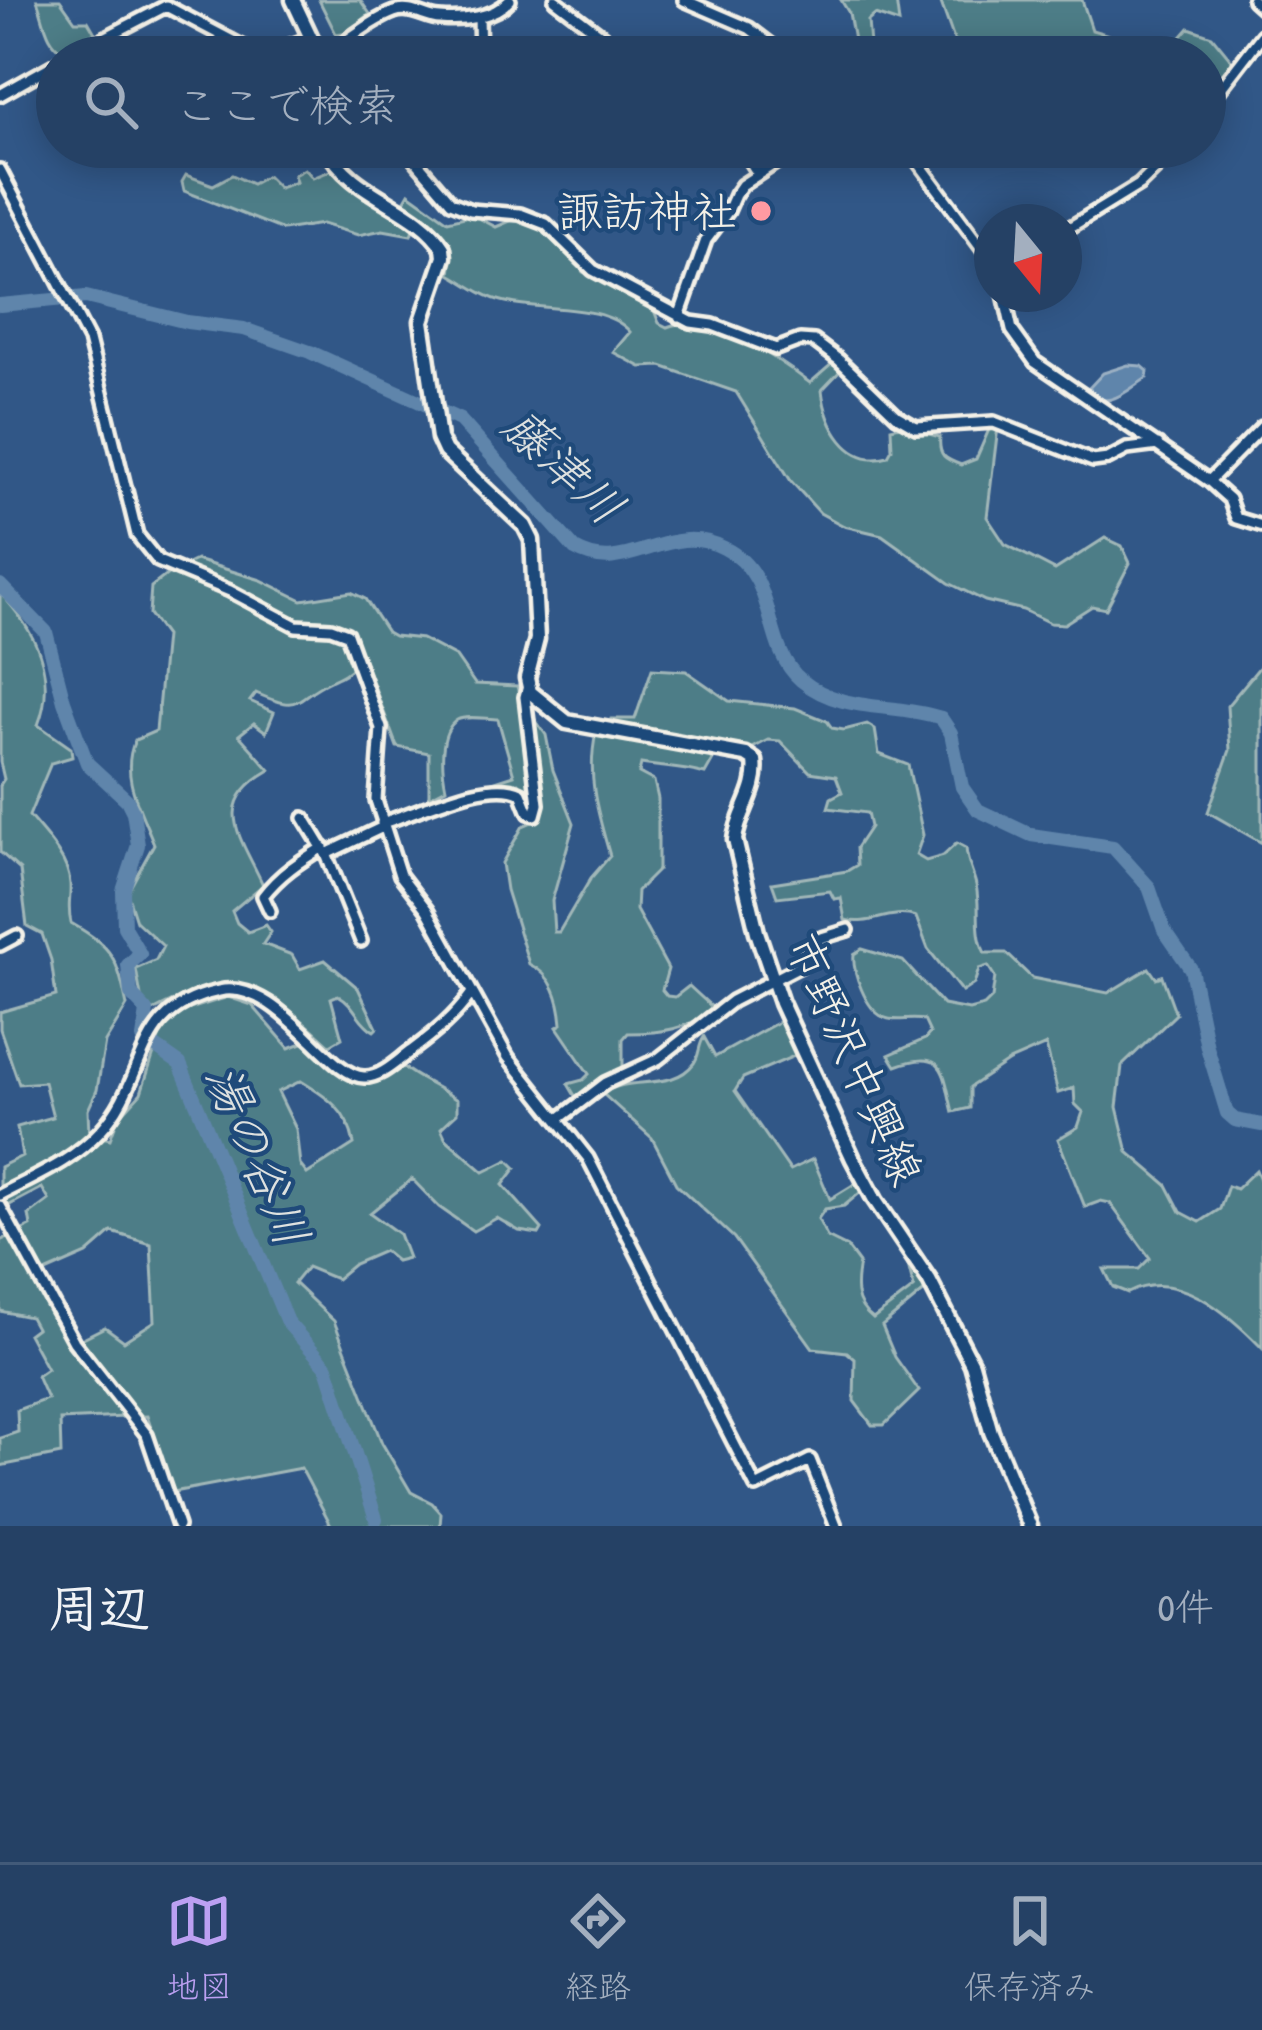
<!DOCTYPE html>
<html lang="ja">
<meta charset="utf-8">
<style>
body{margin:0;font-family:"Patrick Hand","Klee One",sans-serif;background:#2d486b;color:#f1f3f6}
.compass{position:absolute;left:974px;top:204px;width:108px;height:108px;border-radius:50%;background:#254165;box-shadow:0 6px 30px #0003;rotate:162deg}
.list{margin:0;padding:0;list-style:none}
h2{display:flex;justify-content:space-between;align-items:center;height:156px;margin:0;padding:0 48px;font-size:51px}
h2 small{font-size:39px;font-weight:400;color:#a3afbf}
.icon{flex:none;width:66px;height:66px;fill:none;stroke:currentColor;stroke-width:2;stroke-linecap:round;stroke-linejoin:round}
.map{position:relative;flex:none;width:1262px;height:1526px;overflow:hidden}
.search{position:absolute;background:#254165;box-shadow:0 6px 30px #0003;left:36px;right:36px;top:36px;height:132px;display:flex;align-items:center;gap:30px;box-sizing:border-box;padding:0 42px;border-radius:66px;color:#a3afbf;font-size:45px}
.sheet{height:336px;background:#254165}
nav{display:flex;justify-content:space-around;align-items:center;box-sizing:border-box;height:168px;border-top:3px solid #425a79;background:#254165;font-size:33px;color:#a3afbf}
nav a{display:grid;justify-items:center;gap:6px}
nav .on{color:#bca0f2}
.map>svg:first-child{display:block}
.green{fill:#4e7d87;stroke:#a1b7b8;stroke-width:3;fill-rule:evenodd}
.water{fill:#5f85ab;stroke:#9bb0c3;stroke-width:3}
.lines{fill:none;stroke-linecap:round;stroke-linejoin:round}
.river{stroke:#5f85ab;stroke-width:14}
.minor-casing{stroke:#f4f1e8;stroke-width:18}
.secondary-casing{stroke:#f4f1e8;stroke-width:21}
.minor{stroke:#1f4a7a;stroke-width:9}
.secondary{stroke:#1f4a7a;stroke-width:12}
.poi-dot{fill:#ff9aa2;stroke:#1f4a7a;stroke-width:4.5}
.labels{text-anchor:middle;stroke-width:9;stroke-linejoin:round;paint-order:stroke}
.poi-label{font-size:45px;fill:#f4f1e8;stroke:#1f4a7a;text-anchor:end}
.street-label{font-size:45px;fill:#f4f1e8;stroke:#1f4a7a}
.water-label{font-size:48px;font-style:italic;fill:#dee1df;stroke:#1f4a7a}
</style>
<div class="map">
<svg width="1262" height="1526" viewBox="0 0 1262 1526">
<rect width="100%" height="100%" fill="#315787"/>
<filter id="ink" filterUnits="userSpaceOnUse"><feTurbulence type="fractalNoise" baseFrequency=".00833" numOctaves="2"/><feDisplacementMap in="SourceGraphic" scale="24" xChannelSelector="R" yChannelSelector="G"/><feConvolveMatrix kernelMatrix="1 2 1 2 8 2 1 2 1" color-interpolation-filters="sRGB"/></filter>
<g filter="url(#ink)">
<path class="green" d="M 37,0 L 60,0 L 75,21 L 88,21 L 95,33 L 65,52 C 46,45 44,18 37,0 Z
M 319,0 L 360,0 L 370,14 L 348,32 L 336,34 Z
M 841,0 L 896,0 L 899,23 L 875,15 L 868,21 L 871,57 L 857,57 L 849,13 Z
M 940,0 L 1082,0 L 1092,30 L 1143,45 L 1153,57 L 1060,57 L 1046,46 L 1033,57 L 1007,57 L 986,40 L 972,50 L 958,51 Z
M 1189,28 L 1212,36 L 1234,63 L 1209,97 L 1205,97 L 1205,57 L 1166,54 Z
M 305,169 L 313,178 L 332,170 L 413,229 L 411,235 L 383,230 L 358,235 L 322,224 L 283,230 L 184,191 L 182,182 L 186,175 L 213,185 L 232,175 L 252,184 L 267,176 L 279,188 L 296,182 L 294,175 Z
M 409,193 L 448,221 L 473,215 L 496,227 L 517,218 L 529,219 L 548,229 L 562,240 L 583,272 L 607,280 L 653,308 L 659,323 L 667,327 C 708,310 778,359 810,383 L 834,362 L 842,369 L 822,390 C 826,425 848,468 888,456 L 892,449 L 891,428 L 900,426 L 940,437 C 938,456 945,459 961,465 L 976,459 L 991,425 L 998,427 L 987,517 L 1005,544 L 1055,570 L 1105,538 L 1122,546 L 1130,563 L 1106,609 L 1092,606 L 1064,624 L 1050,623 L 1023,610 L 985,601 L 949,583 L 882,535 L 844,526 L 820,513 L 791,481 L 736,392 L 661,366 L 641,367 L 613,352 L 630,332 C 605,302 540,312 502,301 C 484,297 466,283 450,274 C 457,234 431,227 402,205 Z
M 196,560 L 261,580 L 302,600 L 351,592 L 365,599 L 387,632 L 394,636 L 422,639 L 456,657 L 475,684 L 517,686 L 520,698 L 546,735 L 553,770 L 574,823 L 552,901 L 554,932 L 559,932 L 591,878 L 610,856 C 598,814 586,777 596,733 L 607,732 L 611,719 L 635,719 L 652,669 L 686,671 L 729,701 L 795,708 L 827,721 L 832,728 L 844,730 L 867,724 L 875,729 L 879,754 L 908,765 L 923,835 L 916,855 L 926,861 L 943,856 L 957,843 L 966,848 C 967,863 973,872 976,885 C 981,907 974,932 985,953 L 1006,953 L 1032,978 L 1108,993 L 1149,968 L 1156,978 L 1162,976 L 1176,1014 L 1122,1066 L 1117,1107 L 1128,1152 L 1167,1185 L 1181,1212 L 1200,1222 L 1220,1209 L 1228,1186 L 1236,1189 L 1256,1170 L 1262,1184 L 1262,1348 C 1229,1314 1177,1267 1128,1293 L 1113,1287 L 1104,1269 L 1139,1269 L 1150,1258 L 1110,1203 L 1101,1201 L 1085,1207 L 1058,1139 L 1078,1127 L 1083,1112 L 1075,1104 L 1074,1088 L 1058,1093 L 1046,1045 L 1009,1061 L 970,1087 L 970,1108 L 953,1112 C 943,1074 947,1047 896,1066 L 889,1055 L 925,1039 L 930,1033 L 924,1020 C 910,1017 895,1023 883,1017 C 866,1009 852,972 854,954 L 862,949 L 903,961 L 943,1005 L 969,1010 L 984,1006 L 992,998 L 995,977 L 988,966 L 979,969 L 974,984 L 962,992 L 928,949 L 916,917 C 890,908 872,927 845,920 L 841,898 L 834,899 L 830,891 L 777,897 L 772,883 L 847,871 L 857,865 L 856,848 L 870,827 L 867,813 L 828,808 L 831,798 L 842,792 L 836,776 L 810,772 L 780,741 L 768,740 L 749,750 L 722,744 L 705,774 C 679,767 665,768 641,764 L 639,773 L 654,781 L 658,799 L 658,870 L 637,891 L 636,910 L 668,969 L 662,990 L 667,996 L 675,997 L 689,986 L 713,1008 C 689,1030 660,1033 628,1033 L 623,1039 L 623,1067 L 577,1099 L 568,1084 L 583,1080 L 589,1074 L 557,1027 L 562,1024 C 560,999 553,975 529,964 L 506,890 L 502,863 L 523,826 L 539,819 L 541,805 L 531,804 L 519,783 L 474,788 L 514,775 L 498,719 C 487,719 466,715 457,720 C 438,732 442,770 446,788 L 429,797 L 429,753 L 397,747 L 366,664 L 355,665 C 345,675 341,676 330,681 C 292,699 303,714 256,693 L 250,701 L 274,712 L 266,732 L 254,723 L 239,735 L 270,770 C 209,804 242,838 263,885 L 232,911 L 237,923 L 248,932 L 266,925 L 271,932 L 263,944 L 292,955 L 300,969 L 325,960 L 358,988 L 377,1028 L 374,1031 C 358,1022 355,1004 338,995 L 331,998 L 342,1038 L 330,1045 C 259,980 237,967 151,1012 L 142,1002 L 136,969 L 156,960 L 163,946 L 136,921 L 127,893 L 154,844 C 141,810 119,776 135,740 L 156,731 L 165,636 L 149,614 L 151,587 L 169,573 Z
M 0,593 C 35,630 58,674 38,725 L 71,748 L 72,757 L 51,763 L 29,816 C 44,834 69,859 70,884 C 71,899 67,907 71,923 C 114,948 117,958 127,1006 L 105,1042 L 97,1090 L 88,1110 L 89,1134 L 110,1139 L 118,1118 L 141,1093 L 160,1035 L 177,1013 L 228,997 L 252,1005 L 289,1048 L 305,1042 C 347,1079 349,1097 402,1066 C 420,1081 438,1086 457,1100 L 457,1113 L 441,1128 L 446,1139 L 484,1172 L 508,1160 L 516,1168 L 503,1185 L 542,1229 L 539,1234 L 519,1231 L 497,1218 L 473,1231 L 439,1207 L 412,1179 L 370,1213 L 399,1234 L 408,1258 L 396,1261 L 384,1251 L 354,1264 L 336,1279 L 307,1267 L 294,1283 L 334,1321 L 382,1443 L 411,1492 L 432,1503 L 441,1513 L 440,1526 L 323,1526 L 330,1523 L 301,1468 L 173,1492 L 147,1416 L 60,1420 L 61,1454 L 0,1466 L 0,1438 L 18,1432 L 17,1410 L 47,1399 L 37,1376 L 47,1369 L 28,1334 L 36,1328 L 30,1317 L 0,1311 L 0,1241 L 31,1226 L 29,1215 L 49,1200 L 42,1188 L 4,1208 L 0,1202 L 0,1167 L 22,1156 L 17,1127 L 53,1117 L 44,1082 L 19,1084 L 0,1029 L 0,1012 L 56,996 L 51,960 L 42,934 L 27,926 L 20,870 L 0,852 L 0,785 L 4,779 L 0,762 ZM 301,1081 C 327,1097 348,1110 354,1144 L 307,1174 L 300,1165 L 296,1129 L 278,1092 ZM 112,1232 L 151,1244 L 155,1321 L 124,1341 L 105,1327 L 79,1340 L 41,1274 L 87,1254 Z
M 1262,664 L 1262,843 L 1208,812 L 1230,750 L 1227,706 Z
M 784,1019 L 799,1054 L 743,1078 L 735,1091 L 790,1170 L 813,1159 L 830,1199 L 856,1183 L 861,1192 L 844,1206 L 825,1209 L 818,1219 L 827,1237 L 847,1247 L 859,1263 C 855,1285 853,1304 873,1319 L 914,1288 L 908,1265 L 914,1264 L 927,1289 L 882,1326 L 895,1357 L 919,1391 L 884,1425 L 872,1425 L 854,1401 L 855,1359 L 847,1352 L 813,1348 L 734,1238 L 676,1184 L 652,1138 L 603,1094 C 627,1074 672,1093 694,1063 C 700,1055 698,1046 704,1037 L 715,1057 Z"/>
<path class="water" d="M 1128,365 L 1142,366 L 1148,371 L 1147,378 C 1128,389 1104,415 1089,388 L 1103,373 Z"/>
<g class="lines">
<path class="river" d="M 0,305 L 86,297 L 187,322 L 244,329 L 310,352 L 460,420 L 575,549 C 627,579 667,519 724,548 C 781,576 760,646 801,680 C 842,714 894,702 941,718 L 951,733 L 962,787 L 978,810 L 1031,835 L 1113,847 L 1149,887 L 1164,930 L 1191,969 L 1207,1047 L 1227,1113 L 1235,1120 L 1262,1125
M 0,585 L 46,632 L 64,701 L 87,763 L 127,800 L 133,812 L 138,845 L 123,891 L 124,927 L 140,954 L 128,965 L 131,994 L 147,1011 L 143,1038 L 180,1064 L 287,1322 L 327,1367 L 376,1519"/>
<g class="minor-casing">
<path id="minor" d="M 555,0 L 630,57
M 684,0 L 749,28 L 787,57
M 1253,0 L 1262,8
M 479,17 L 480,57
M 68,57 L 166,6 L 261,56 L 310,38
M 322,57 C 345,43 370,21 394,12 C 412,6 424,18 440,19 C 464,21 493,18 510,0
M 0,95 L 57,63
M 1205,109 L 1262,35
M 404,147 L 451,202 L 471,210 L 520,214 L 546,224 L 593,270 L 691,322 L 713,325 L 776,349 L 800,340 L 814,341 L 839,360 L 897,416 L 916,427 L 994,422 L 1093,461 L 1108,459 L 1127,449 L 1158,445
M 592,147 L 627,156 L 649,147
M 741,147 L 758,174
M 907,147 L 992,262
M 0,170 L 89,340 L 137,535 L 158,561 L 230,591 L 296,626 L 331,628 L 347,634 L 381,728 L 376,800 L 400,875 L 427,910 L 508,1057 L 588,1158 L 756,1487 L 810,1460 L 836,1526
M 1064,231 L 1139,185 L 1178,147
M 1004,294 L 1012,330 L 1035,362 L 1209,481 L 1229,499 L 1236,518 L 1262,526
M 679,317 L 706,240 L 728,211 L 735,195 L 742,185 L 800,147
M 1209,481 L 1262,427
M 304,818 L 326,854 L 361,941
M 382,823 C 416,813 490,776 521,793 L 529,813 L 535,815 L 538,804 L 525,697 L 528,686
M 326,854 L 383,827
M 270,911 L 263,896 C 280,874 299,862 323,847
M 0,945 L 17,936
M 560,1118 L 606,1083 L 658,1059 L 732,1001 L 800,966 L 818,939 L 848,930
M 0,1195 C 36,1176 73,1161 100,1131 C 151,1076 130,1010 219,991 C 278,978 328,1077 364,1077 C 381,1078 398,1060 411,1051 C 435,1033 454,1018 471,994
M 0,1206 L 74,1342 L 147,1435 L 178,1526"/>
</g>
<g class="secondary-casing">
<path id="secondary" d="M 293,0 L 320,57
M 327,147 C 350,196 415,204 443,248 L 444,257 L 422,321 L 439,438 L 445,451 L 525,526 L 532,540 L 537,639 L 527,678 L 530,692 L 567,722 L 746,755 L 755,761 C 759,791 738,812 735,840 L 757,932 L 781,1003 L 853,1159 L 875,1200 L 929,1280 L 972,1364 L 991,1432 L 1030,1526"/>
</g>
<use href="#minor" class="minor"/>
<use href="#secondary" class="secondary"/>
</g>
</g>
<circle class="poi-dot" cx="761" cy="211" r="12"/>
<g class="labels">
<g class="poi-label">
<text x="737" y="227">諏訪神社</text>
</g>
<g class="street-label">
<text transform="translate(855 1059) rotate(66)" y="16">市野沢中興線</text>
</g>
<g class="water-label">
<text transform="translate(564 466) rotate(43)" y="17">藤津川</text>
<text transform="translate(258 1155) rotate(67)" y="17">湯の谷川</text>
</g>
</g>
</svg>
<svg class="compass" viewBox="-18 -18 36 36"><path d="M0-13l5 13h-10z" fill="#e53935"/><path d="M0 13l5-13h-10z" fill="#a3afbf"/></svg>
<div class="search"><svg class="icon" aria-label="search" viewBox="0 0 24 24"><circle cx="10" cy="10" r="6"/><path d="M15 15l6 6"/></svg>ここで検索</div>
</div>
<section class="sheet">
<h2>周辺<small>0件</small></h2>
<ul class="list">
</ul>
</section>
<nav>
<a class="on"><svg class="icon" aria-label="map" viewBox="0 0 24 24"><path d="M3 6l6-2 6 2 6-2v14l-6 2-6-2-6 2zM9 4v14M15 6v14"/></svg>地図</a>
<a><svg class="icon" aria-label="directions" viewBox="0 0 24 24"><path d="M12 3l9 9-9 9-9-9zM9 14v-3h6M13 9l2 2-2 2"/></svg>経路</a>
<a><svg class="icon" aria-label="saved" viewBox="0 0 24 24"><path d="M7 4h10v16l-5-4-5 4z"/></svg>保存済み</a>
</nav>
